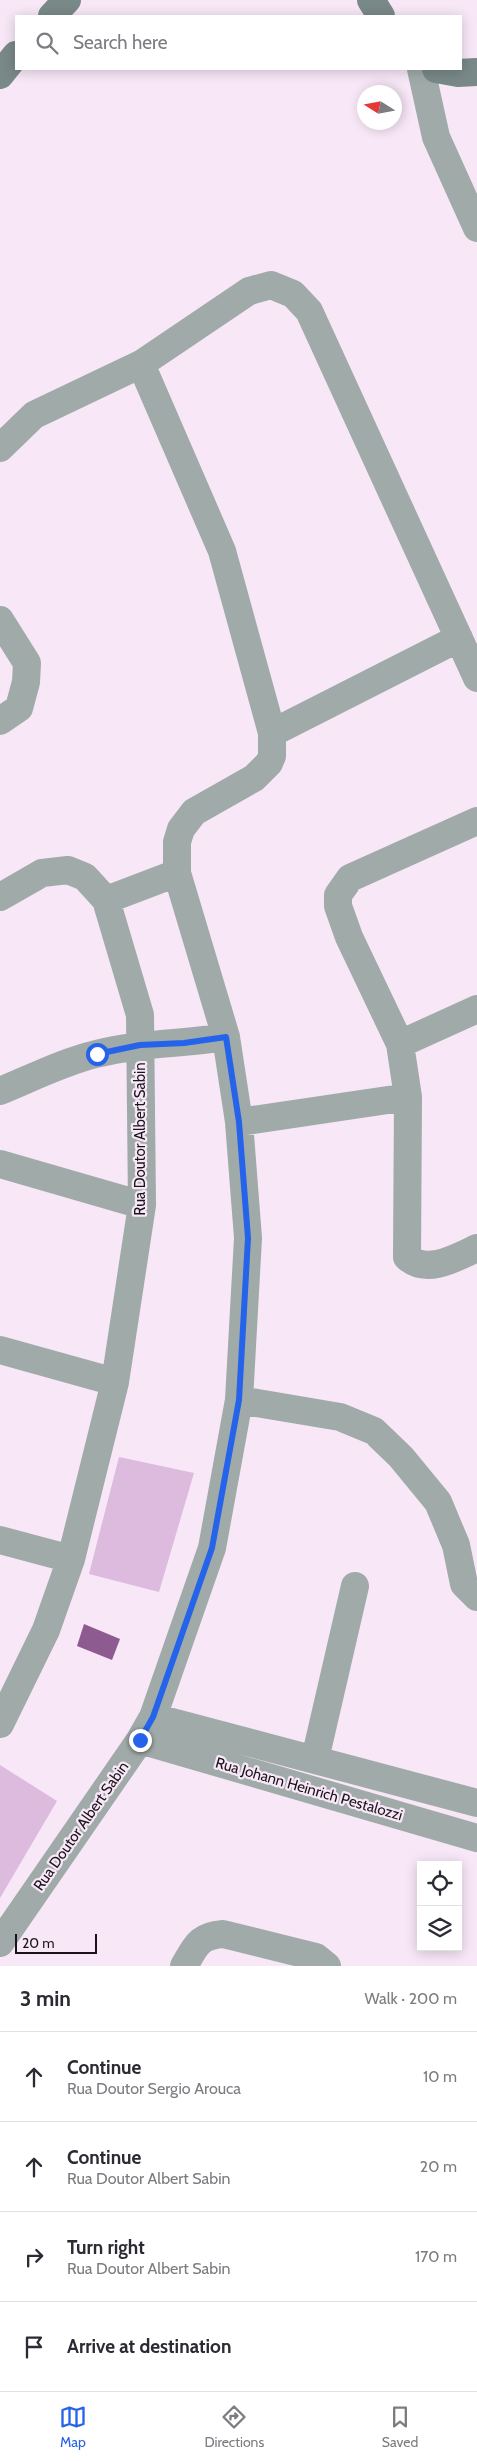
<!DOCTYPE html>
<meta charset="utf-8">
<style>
body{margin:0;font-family:Cabin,sans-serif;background:#f7f7f7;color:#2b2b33}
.controls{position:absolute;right:15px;bottom:15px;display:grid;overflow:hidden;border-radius:0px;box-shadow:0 2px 12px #0003}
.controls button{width:45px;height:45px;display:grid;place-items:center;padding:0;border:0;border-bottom:1px solid #e1e1e2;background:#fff;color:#2b2b33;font:25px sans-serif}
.compass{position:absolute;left:357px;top:85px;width:45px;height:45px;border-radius:50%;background:#fff;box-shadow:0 2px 12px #0003;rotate:281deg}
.scale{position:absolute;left:15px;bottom:12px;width:82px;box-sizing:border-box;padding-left:5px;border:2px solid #1a141a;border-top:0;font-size:14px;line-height:18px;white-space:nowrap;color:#1a141a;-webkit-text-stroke:4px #f7e7f7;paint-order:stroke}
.stop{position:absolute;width:15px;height:15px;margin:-11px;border:4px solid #2563eb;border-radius:50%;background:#fff}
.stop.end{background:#2563eb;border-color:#fff;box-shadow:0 1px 5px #0008}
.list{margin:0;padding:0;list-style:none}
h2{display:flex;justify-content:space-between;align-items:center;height:65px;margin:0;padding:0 20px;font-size:21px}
h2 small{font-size:16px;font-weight:400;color:#7c7c81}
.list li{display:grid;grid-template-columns:32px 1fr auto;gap:15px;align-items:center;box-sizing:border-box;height:90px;padding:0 20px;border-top:1px solid #e1e1e2}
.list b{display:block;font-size:19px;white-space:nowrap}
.list p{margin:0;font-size:16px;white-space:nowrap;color:#7c7c81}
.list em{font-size:16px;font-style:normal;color:#7c7c81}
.icon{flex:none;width:28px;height:28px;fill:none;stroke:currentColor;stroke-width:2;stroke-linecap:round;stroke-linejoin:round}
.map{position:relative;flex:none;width:477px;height:1966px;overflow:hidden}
.search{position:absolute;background:#fff;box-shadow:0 2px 12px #0003;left:15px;right:15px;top:15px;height:55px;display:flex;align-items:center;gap:12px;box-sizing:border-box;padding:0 18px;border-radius:0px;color:#7c7c81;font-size:19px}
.sheet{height:425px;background:#fff}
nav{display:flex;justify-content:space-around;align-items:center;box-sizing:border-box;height:70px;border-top:1px solid #e1e1e2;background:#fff;font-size:14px;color:#7c7c81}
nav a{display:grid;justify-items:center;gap:2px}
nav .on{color:#2563eb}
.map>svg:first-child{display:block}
.green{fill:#ddbbde}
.building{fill:#8e5b90}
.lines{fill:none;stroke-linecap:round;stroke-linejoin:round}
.street{stroke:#9faaa9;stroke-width:28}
.secondary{stroke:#798988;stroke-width:28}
.route{stroke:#2563eb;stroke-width:6}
.labels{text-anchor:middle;stroke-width:4.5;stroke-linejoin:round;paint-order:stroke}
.street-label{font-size:15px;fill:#1a141a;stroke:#f7e7f7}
</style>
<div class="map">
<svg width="477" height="1966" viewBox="0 0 477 1966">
<rect width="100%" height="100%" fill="#f7e7f7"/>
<path class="green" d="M 119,1457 L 194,1473 L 159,1592 L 89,1574 Z
M 0,1765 L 57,1801 L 0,1898 Z"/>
<path class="building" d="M 84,1624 L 120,1639 L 112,1660 L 77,1646 Z"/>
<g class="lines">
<path class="street" d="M 421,69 L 436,137 L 477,228
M 0,448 L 34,415 L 141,364 L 249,291 L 271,285 L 293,294 L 309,311 L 477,678
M 0,620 L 27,663 L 26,682 L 19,708 L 0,721
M 272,733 L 459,638
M 0,897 L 42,873 L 68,870 L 85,877 L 106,900 L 140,1015 L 142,1205 L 115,1382 L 71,1559 L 46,1630 L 0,1724
M 106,900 L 177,873
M 400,1044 L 349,937 L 338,906 L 338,895 L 350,878 L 477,821
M 0,1091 C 32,1078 63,1062 96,1054 C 139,1043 183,1044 226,1037
M 408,1097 L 400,1044 L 477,1009
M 239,1122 L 408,1097 L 407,1257 C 426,1275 456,1258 477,1248
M 0,1164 L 142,1205
M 0,1350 L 115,1382
M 239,1400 L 340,1417 L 374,1431 L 401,1457 L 438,1502 L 456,1545 L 464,1584 L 477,1597
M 0,1540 L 71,1559
M 153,1717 L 477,1803
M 140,1740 L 477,1838
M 315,1759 L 355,1586
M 0,1943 L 140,1740 L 153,1717 L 212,1548 L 239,1400 L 248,1238 L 239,1122 L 226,1037 L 177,873 L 177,842 L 181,829 L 194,812 L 254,778 L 269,763 L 272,756 L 272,733 L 222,551 L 141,364
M 184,1966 C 196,1946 198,1936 223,1934 L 316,1957 L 327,1966"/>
<path class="secondary" d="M 371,0 L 381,16
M 52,16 L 67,0
M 436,69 L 458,73 L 477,72
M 0,75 L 16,55"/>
</g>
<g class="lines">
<path class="route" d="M 97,1054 L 140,1045 L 184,1043 L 226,1037 L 239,1122 L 248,1238 L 239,1400 L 212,1548 L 153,1717 L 140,1740"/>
</g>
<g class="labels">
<g class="street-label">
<text transform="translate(140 1139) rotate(-90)" y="5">Rua Doutor Albert Sabin</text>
<text transform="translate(309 1789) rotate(16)" y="5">Rua Johann Heinrich Pestalozzi</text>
<text transform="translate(81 1826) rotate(-55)" y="5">Rua Doutor Albert Sabin</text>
</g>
</g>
</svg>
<div class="controls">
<button><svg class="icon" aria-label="locate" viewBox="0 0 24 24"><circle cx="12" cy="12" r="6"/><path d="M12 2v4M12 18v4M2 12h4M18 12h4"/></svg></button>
<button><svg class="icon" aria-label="layers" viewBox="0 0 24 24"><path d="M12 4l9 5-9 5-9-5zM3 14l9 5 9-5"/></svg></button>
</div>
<svg class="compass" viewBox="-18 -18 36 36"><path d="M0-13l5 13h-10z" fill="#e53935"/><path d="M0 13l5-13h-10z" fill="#7c7c81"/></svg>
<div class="scale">20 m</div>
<div class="stop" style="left:97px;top:1054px"></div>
<div class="stop end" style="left:140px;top:1740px"></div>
<div class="search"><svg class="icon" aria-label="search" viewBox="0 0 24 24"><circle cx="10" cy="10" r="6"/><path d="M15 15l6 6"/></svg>Search here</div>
</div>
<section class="sheet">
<h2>3 min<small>Walk · 200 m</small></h2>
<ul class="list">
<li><svg class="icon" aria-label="ahead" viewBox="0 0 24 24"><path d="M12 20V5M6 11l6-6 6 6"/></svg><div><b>Continue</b><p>Rua Doutor Sergio Arouca</p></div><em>10 m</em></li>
<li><svg class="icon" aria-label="ahead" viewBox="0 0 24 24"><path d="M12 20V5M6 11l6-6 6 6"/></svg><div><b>Continue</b><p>Rua Doutor Albert Sabin</p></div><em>20 m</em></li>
<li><svg class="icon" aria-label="right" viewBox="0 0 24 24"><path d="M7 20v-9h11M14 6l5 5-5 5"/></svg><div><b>Turn right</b><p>Rua Doutor Albert Sabin</p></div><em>170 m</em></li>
<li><svg class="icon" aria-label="arrive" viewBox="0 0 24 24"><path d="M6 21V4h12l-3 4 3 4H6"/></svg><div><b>Arrive at destination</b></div></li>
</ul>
</section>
<nav>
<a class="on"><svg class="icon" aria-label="map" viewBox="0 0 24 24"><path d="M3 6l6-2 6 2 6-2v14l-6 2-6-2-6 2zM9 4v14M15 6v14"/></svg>Map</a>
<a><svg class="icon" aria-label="directions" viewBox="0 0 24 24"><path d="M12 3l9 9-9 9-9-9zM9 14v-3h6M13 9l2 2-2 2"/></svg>Directions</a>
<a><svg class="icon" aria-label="saved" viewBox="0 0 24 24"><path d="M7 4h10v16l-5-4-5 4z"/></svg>Saved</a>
</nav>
